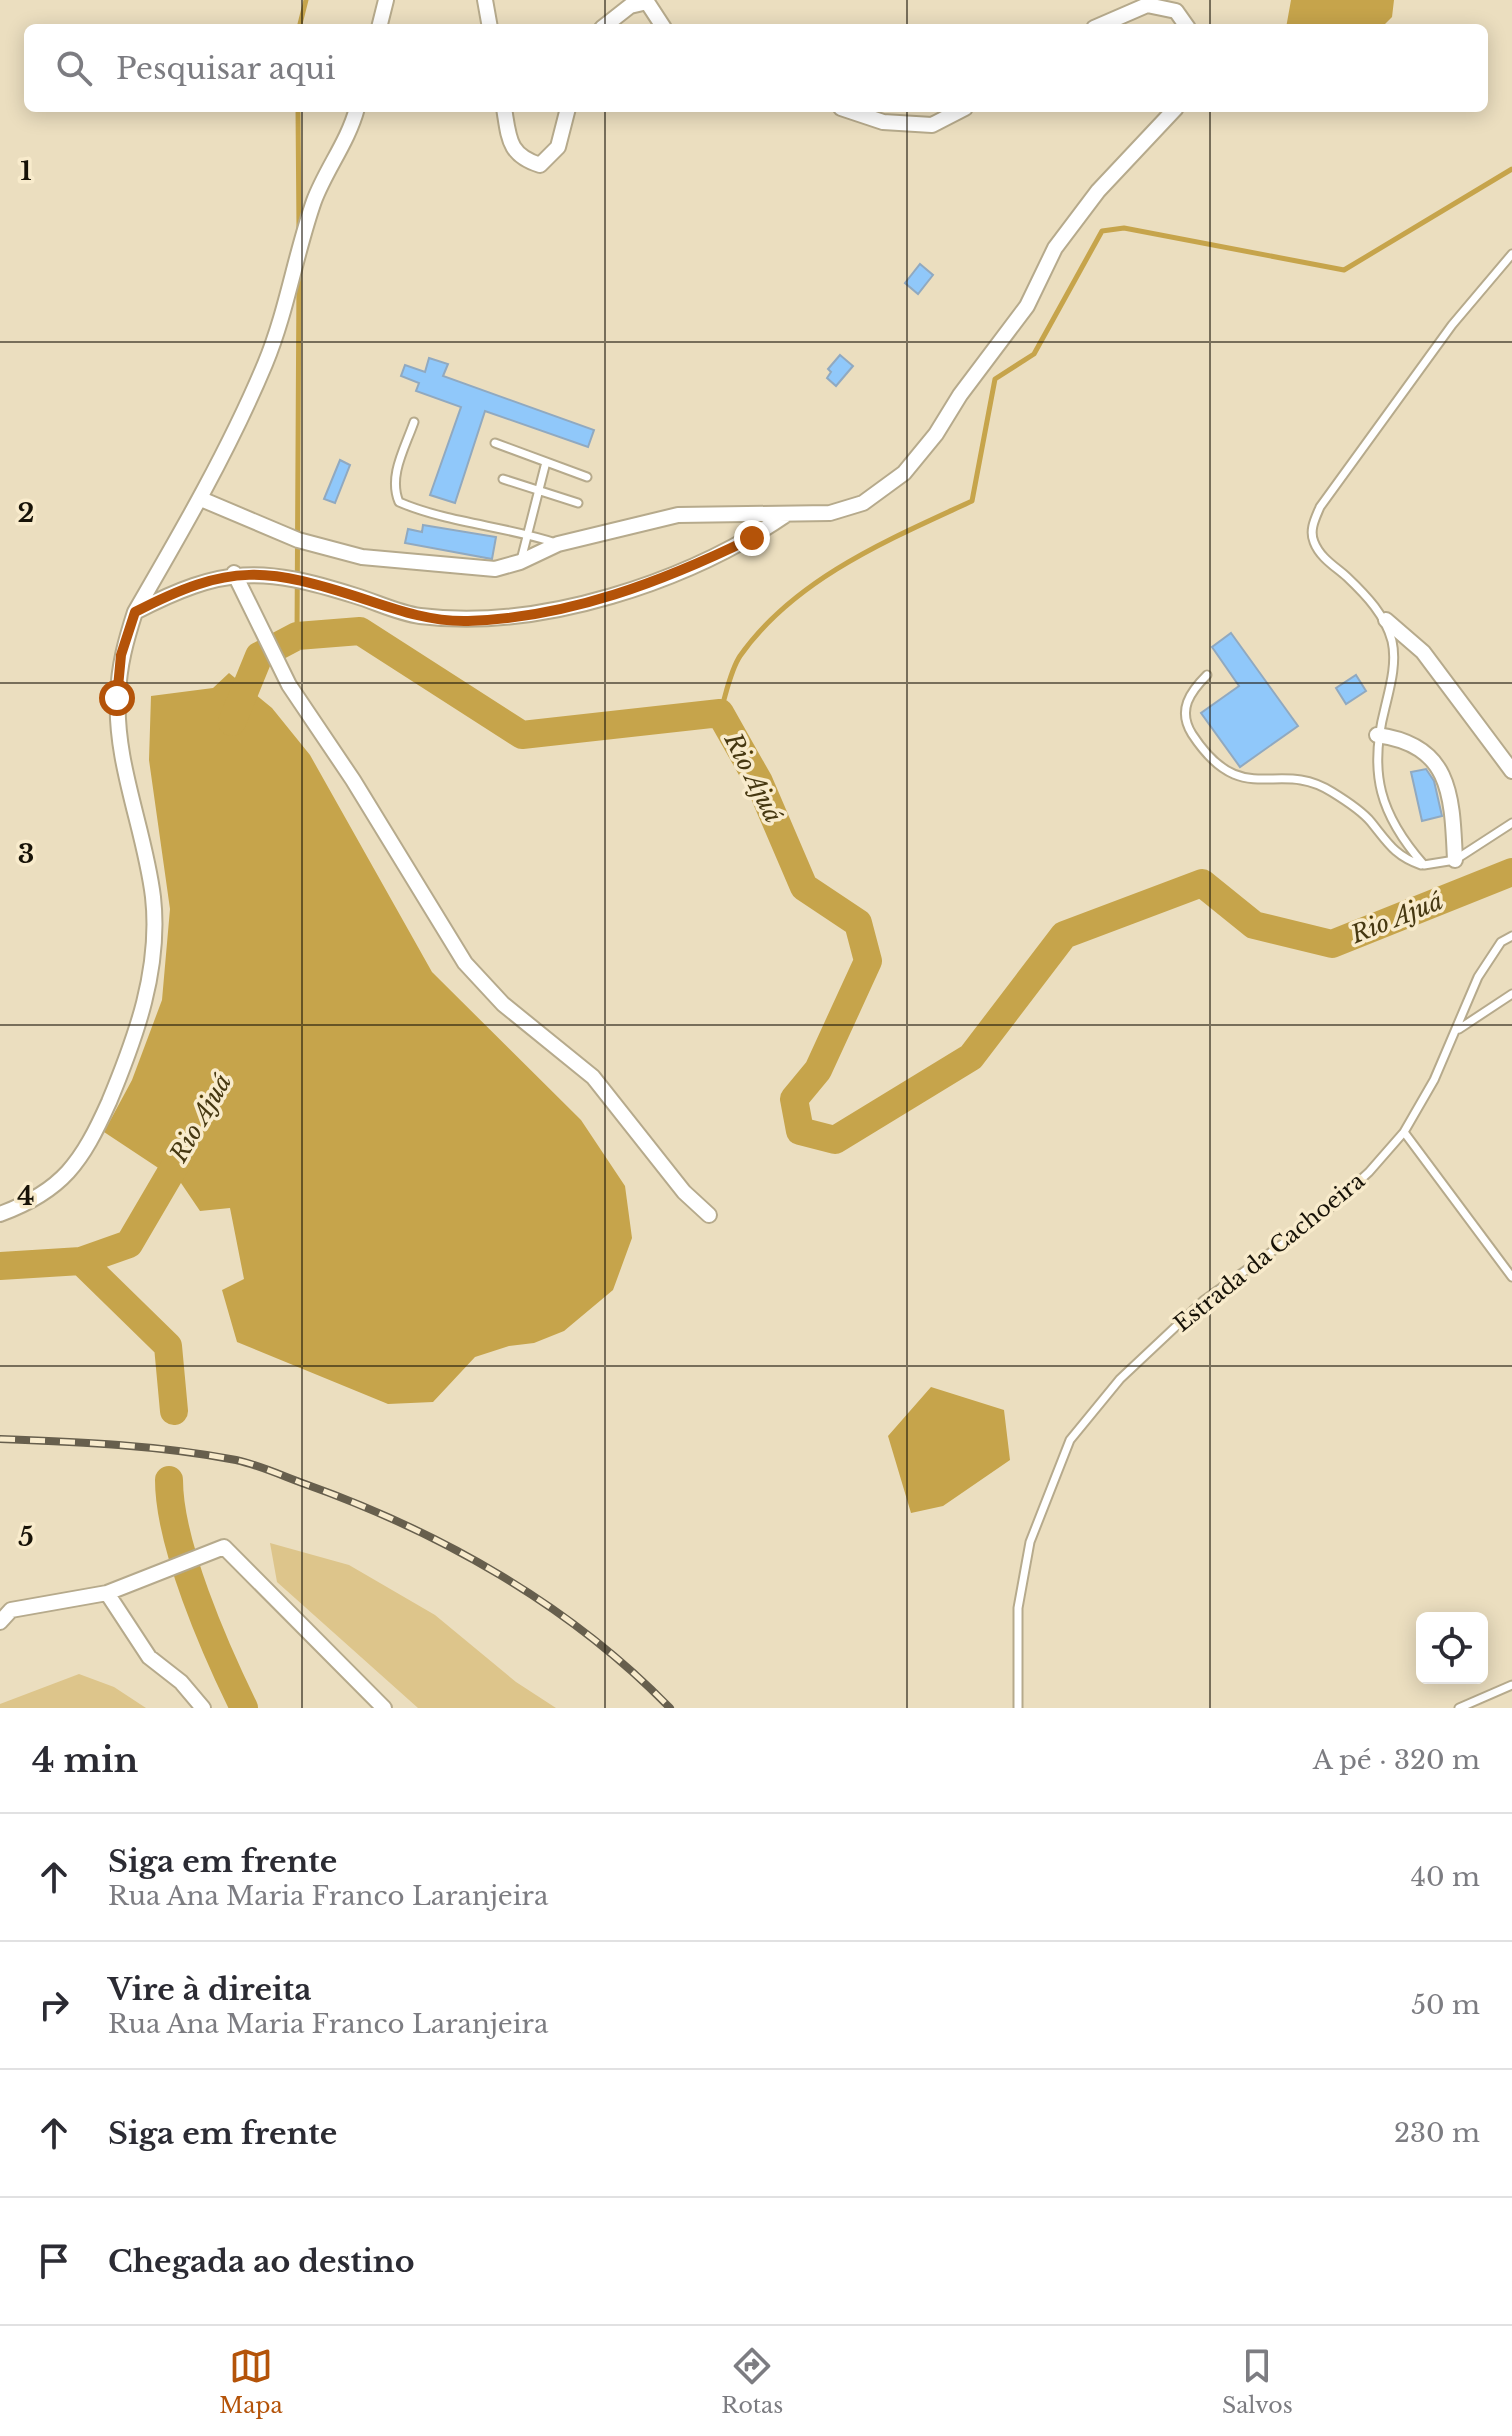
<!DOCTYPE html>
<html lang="pt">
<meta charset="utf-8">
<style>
body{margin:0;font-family:"Libre Baskerville",serif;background:#f2f2f3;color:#2b2b33}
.controls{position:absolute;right:24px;bottom:24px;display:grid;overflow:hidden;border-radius:12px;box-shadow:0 4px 20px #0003}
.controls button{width:72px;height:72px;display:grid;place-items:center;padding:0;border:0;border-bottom:2px solid #e1e1e2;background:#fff;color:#2b2b33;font:40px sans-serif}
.stop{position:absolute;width:24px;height:24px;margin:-18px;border:6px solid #b45309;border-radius:50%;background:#fff}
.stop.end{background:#b45309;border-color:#fff;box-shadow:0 2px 8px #0008}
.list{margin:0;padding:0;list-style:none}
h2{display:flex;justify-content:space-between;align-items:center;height:104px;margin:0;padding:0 32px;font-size:34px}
h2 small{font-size:26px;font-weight:400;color:#7c7c81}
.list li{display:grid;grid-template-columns:52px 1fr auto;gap:24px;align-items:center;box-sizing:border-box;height:128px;padding:0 32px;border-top:2px solid #e1e1e2}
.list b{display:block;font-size:30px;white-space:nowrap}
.list p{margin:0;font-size:26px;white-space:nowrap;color:#7c7c81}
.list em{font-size:26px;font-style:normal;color:#7c7c81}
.icon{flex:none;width:44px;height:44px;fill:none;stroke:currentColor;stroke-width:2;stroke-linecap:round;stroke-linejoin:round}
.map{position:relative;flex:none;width:1512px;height:1708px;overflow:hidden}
.search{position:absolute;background:#fff;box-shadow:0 4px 20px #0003;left:24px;right:24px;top:24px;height:88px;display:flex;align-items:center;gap:20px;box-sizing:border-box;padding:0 28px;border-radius:12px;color:#7c7c81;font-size:30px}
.sheet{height:616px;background:#fff}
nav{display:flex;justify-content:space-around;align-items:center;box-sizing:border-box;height:112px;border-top:2px solid #e1e1e2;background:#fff;font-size:22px;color:#7c7c81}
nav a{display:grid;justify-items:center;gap:4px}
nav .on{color:#b45309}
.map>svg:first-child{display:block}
.green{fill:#ddc58b}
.water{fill:#c6a44b}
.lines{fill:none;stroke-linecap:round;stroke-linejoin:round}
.stream{stroke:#c6a44b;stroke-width:5}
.river{stroke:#c6a44b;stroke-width:28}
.building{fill:#90c8fa;stroke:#90a9c0;stroke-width:2}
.lane-casing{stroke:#b6aa8c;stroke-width:11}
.street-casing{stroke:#b6aa8c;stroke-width:18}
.lane{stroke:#fff;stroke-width:7}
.street{stroke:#fff;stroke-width:14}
.rail-casing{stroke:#675f4d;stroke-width:8}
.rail{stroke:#f8ebcc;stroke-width:5;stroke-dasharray:15;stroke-linecap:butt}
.route{stroke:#b45309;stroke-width:10}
.grid{fill:none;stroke:#171207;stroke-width:2;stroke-opacity:0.55}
.labels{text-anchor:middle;stroke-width:7;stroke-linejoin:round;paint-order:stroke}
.street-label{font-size:22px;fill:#171207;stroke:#f8ebcc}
.water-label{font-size:24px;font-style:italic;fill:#463811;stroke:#f8ebcc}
.grid-label{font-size:26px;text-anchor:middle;font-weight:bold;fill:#171207;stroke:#f8ebcc;stroke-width:7;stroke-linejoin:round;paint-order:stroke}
</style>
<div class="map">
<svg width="1512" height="1708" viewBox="0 0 1512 1708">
<rect width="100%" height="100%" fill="#ebdebf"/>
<path class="green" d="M 270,1543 L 349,1565 L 435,1615 L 516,1682 L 556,1708 L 418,1708 L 277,1582 Z
M 79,1674 L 114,1687 L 146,1708 L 0,1708 L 0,1704 Z"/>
<path class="water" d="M 1291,0 L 1394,0 L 1392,17 L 1381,28 L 1286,28 Z
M 229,673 L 272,708 L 310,755 L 432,972 L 581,1120 L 625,1186 L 632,1238 L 613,1290 L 564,1331 L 534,1343 L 509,1346 L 475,1357 L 433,1402 L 388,1404 L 237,1342 L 222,1290 L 244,1279 L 230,1208 L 200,1211 L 181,1183 L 104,1132 L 132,1080 L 162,1000 L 170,909 L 149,760 L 151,696 L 213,688 Z
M 931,1387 L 1004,1410 L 1010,1460 L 943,1506 L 911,1513 L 888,1436 Z"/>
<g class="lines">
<path class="stream" d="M 299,28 L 306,0
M 298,108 L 299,231
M 297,636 L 299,273
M 720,713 C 726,695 730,671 740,656 C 795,578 890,539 972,501 L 995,379 L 1034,354 L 1102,231 L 1124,228 L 1344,270 L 1512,169"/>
<path class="river" d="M 232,722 L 259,656 L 297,636 L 360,631 L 522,735 L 720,713 L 759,782 L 804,887 L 858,923 L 868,961 L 818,1070 L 794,1099 L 800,1131 L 835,1140 L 971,1057 L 1064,935 L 1202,883 L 1254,925 L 1332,944 L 1512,872
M 81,1261 L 168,1346 L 174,1411
M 0,1266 L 81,1261 L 129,1244 L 187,1145
M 169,1480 C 169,1544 215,1649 244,1708"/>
</g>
<path class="building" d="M 920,264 L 933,275 L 918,294 L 905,283 Z
M 840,355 L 853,366 L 836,386 L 827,378 L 831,372 L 828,369 Z
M 429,358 L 448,364 L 443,376 L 594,430 L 588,447 L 485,411 L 455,503 L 430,495 L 461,407 L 416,391 L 419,383 L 401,376 L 405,365 L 425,372 Z
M 340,460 L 350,465 L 335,503 L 324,499 Z
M 423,525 L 496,537 L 492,559 L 405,543 L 408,529 L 422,532 Z
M 1231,633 L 1298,726 L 1240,767 L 1201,713 L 1239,686 L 1212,647 Z
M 1356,675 L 1366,691 L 1346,704 L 1336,688 Z
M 1426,769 L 1434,781 L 1442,816 L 1422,821 L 1411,772 Z"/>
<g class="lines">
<g class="lane-casing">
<path id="lane" d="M 1512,254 L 1452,325 L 1320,507 C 1315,519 1309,530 1314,542 C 1320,558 1336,567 1347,577 C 1367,596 1385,615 1392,641 C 1397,663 1390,687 1385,708 C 1368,773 1380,815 1424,865 L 1455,860 L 1512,823
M 414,422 C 405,448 388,476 399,502 C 448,523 505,526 556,543
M 495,443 L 587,477
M 503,479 L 578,503
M 521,560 L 546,462
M 1207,675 C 1190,692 1177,710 1192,734 C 1243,812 1277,757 1332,792 C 1345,800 1362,811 1371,822 C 1388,843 1395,856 1421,865
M 1459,1029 L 1512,994
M 1404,1132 L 1512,1277
M 1018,1708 L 1018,1608 L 1030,1542 L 1070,1440 L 1120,1379 L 1203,1301 L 1320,1217 L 1369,1172 L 1404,1132 L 1434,1080 L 1478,977 L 1501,942 L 1512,936
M 1459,1708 L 1512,1685"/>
</g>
<g class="street-casing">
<path id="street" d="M 485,0 L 490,28
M 379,28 L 386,0
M 602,28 L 630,6 L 647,2 L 664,28
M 1094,28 L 1147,5 L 1176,11 L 1188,28
M 504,108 C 509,138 508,155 540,165 L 558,147 L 568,108
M 841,108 L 883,122 L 932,125 L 965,108
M 201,499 L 298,540 L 362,557 L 495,569 L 520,562 L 558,544 L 678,515 L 830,513 L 863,503 L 904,473 L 936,434 L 960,395 L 1027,306 L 1055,248 L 1098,191 L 1176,108
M 234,573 L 289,685 L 353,780 L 465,963 L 503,1004 L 593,1077 L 684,1192 L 709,1215
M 135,612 C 182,531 229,450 265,364 C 287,311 295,255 314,201 C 326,169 348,142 357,108
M 1386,620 L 1423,652 L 1512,771
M 1377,735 C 1452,745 1452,796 1455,860
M 0,1214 C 63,1191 82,1162 109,1102 C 136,1037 161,969 153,897 C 145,830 114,762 118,695 C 119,665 126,640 135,612 C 224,566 261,566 356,596 C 376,602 398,613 420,616 C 540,631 688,582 787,514
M 107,1593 L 149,1657 L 181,1682 L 203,1708
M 0,1622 L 11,1610 L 107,1593 L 224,1547 L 384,1708"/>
</g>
<use href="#lane" class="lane"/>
<use href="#street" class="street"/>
<g class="rail-casing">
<path id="rail" d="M 0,1439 C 80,1442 158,1445 236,1460 C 259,1465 283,1476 305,1484 C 440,1532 570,1605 670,1708"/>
</g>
<use href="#rail" class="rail"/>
</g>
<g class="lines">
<path class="route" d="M 117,698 L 121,655 L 135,612 C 231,562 266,567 367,600 C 400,611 433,622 468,621 C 568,618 664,581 752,538"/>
</g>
<path class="grid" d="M 302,0 L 302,28M 605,0 L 605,28M 907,0 L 907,28M 1210,0 L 1210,28M 302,108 L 302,1708M 605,108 L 605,1708M 907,108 L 907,1708M 1210,108 L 1210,1708M 0,342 L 1512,342M 0,683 L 1512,683M 0,1025 L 1512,1025M 0,1366 L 1512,1366"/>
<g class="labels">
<g class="street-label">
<text transform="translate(1269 1252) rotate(-39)" y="8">Estrada da Cachoeira</text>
</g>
<g class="water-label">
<text transform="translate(753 778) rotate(63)" y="8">Rio Ajuá</text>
<text transform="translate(1397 918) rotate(-22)" y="8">Rio Ajuá</text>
<text transform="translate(201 1118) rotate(-60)" y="8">Rio Ajuá</text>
</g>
</g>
<g class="grid-label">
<text x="26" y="180">1</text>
<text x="26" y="522">2</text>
<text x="26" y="863">3</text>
<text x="26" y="1205">4</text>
<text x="26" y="1546">5</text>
</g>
</svg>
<div class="controls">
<button><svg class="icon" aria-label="locate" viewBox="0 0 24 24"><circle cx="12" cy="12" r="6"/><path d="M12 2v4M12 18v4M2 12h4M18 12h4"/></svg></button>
</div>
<div class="stop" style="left:117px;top:698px"></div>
<div class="stop end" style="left:752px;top:538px"></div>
<div class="search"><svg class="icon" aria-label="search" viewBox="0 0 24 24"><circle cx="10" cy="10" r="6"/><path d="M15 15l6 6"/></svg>Pesquisar aqui</div>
</div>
<section class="sheet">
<h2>4 min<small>A pé · 320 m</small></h2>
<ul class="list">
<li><svg class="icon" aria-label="ahead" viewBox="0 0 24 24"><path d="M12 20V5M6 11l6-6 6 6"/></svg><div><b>Siga em frente</b><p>Rua Ana Maria Franco Laranjeira</p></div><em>40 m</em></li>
<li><svg class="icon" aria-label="right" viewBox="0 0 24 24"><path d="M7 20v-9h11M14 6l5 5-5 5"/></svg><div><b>Vire à direita</b><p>Rua Ana Maria Franco Laranjeira</p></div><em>50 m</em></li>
<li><svg class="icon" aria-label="ahead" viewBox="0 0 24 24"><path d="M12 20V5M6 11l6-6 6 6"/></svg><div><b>Siga em frente</b></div><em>230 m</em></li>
<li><svg class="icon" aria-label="arrive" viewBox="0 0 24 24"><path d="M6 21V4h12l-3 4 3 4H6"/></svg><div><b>Chegada ao destino</b></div></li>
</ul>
</section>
<nav>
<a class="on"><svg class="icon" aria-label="map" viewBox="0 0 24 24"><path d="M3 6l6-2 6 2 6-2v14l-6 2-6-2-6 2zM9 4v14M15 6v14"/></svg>Mapa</a>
<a><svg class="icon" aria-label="directions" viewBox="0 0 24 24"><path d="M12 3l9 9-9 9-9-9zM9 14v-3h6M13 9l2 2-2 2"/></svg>Rotas</a>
<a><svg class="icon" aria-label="saved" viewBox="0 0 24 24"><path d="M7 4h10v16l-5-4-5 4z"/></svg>Salvos</a>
</nav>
